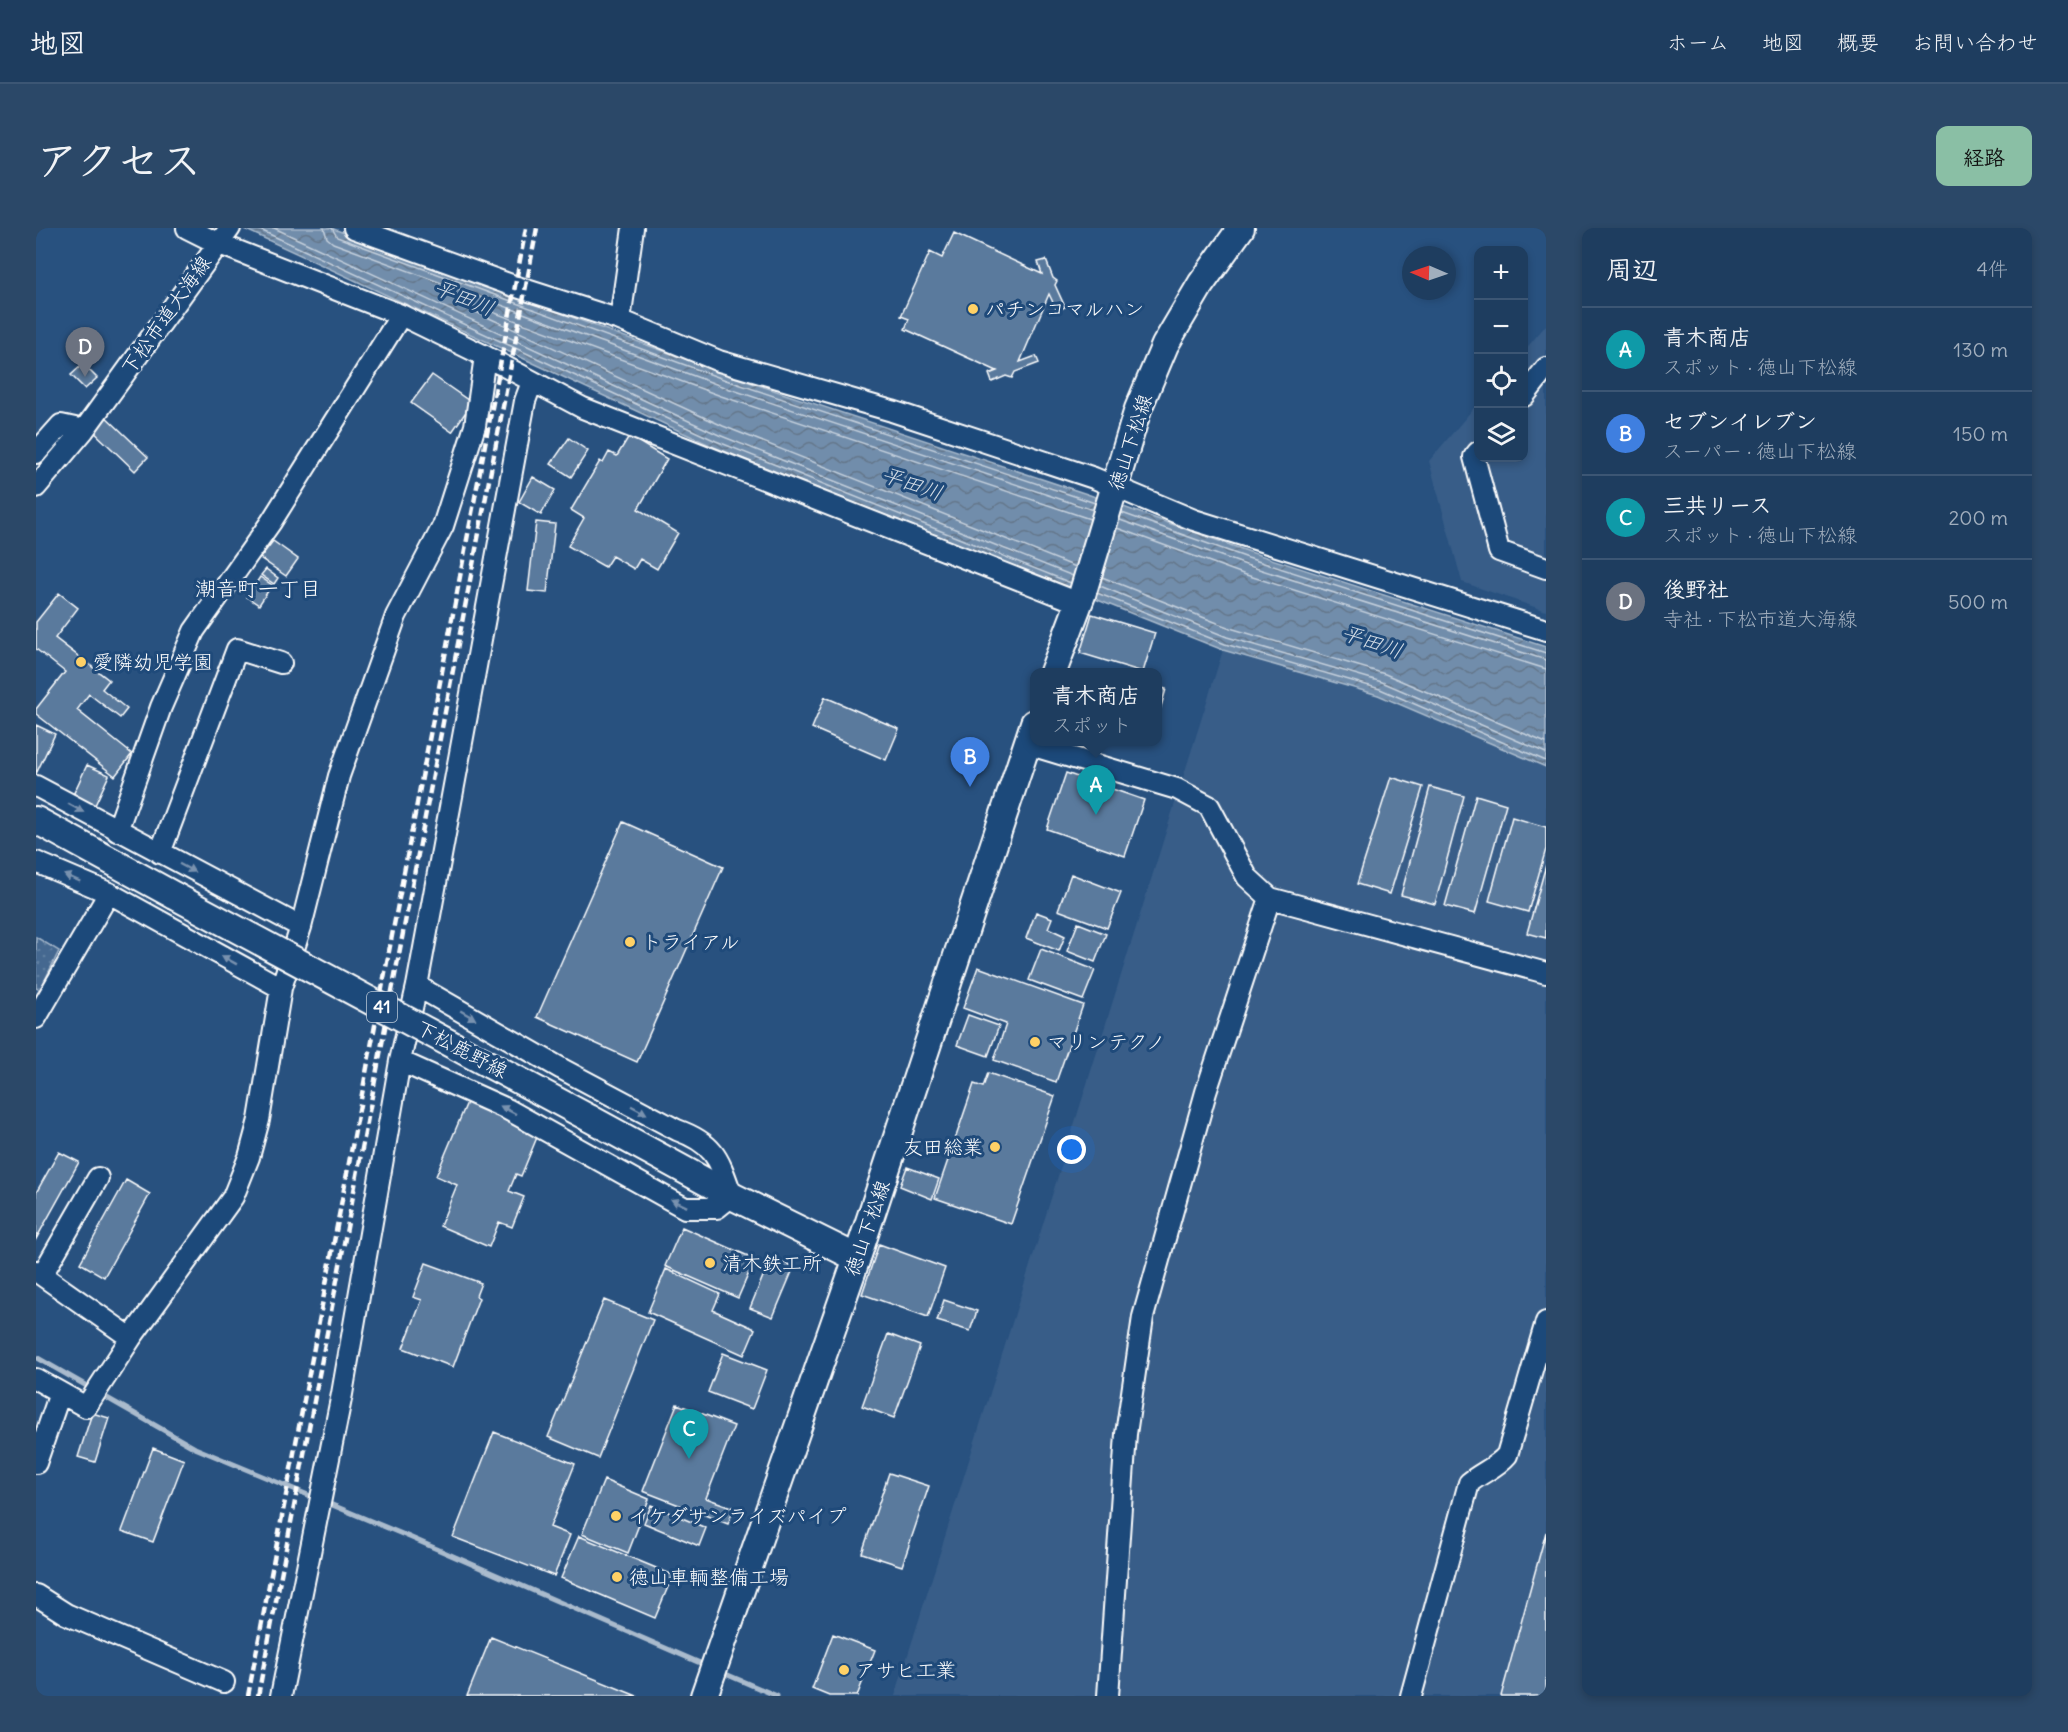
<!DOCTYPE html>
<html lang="ja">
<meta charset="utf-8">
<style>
body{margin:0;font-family:Delius,"Klee One",sans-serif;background:#2b4868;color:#f1f3f6}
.controls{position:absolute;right:18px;top:18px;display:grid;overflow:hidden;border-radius:12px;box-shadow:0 3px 9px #0003}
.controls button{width:54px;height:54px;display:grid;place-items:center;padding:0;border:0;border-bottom:2px solid #3c5674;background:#1e3d5f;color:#f1f3f6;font:30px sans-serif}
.compass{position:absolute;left:1366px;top:18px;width:54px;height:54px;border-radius:50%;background:#1e3d5f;box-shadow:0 3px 9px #0003;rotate:272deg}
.you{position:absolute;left:1036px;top:922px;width:21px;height:21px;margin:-15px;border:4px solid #fff;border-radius:50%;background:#1a73e8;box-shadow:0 0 0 9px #1a73e833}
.badge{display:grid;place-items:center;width:39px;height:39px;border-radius:50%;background:#8abfa5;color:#fff;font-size:20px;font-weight:700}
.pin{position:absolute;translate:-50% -50px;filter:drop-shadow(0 2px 3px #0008)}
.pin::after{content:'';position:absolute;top:32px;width:21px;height:18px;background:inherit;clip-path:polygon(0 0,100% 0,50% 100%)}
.popup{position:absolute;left:994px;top:440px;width:132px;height:78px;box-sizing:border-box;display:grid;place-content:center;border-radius:12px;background:#1e3d5f;filter:drop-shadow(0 2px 4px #0005);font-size:20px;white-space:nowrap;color:#a1aebd}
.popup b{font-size:22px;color:#f1f3f6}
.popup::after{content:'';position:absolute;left:50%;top:100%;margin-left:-12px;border:12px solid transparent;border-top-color:#1e3d5f}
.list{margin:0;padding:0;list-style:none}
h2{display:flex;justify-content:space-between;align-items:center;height:78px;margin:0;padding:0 24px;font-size:26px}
h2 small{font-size:20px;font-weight:400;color:#a1aebd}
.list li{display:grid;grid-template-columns:39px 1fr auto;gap:18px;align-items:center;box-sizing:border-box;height:84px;padding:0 24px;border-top:2px solid #3c5674}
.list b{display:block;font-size:22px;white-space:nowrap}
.list p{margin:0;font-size:20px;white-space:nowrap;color:#a1aebd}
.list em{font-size:20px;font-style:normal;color:#a1aebd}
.icon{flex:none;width:33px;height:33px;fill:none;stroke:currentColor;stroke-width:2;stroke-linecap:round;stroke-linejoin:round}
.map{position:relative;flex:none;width:1510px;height:1468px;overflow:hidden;border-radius:12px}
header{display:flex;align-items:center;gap:36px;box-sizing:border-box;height:84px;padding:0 30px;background:#1e3d5f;border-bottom:2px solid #3c5674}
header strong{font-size:28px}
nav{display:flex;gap:33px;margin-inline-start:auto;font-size:21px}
.intro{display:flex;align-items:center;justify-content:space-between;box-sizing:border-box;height:144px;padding:0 36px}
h1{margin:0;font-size:42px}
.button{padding:15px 27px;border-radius:12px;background:#8abfa5;color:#111;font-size:21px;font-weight:700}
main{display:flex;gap:36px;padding:0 36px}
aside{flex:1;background:#1e3d5f;border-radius:12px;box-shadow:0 3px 9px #0003}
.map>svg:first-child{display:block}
.built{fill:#375d88}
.park{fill:url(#park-dots);stroke:#a2b4c8;stroke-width:1.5}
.water{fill:url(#water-waves);stroke:#aabbcd;stroke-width:1.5}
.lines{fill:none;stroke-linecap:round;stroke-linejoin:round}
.shore{stroke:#c6d1dd;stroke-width:1.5}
.stream{stroke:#aabbcd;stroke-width:5}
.building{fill:#5a7a9d;stroke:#fff;stroke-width:1.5}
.minor-casing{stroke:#fff;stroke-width:24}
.major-casing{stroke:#fff;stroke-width:30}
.minor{stroke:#1f4a7a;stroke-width:20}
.major{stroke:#1f4a7a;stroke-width:26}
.rail{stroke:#fff;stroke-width:4.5;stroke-dasharray:9 4.5;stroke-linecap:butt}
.major-bridge-casing{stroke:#fff;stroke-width:30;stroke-linecap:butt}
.major-bridge{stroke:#1f4a7a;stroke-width:26}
.oneway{fill:#7992af}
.poi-dot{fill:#ffd166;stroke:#1f4a7a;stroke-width:2}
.labels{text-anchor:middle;stroke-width:6;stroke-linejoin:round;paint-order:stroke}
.shield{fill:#1f4a7a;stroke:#bcc9d7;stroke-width:1.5}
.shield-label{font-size:18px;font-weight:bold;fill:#fff}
.poi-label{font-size:20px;fill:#fff;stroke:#1f4a7a;text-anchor:start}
.street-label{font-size:20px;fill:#fff;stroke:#1f4a7a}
.water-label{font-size:21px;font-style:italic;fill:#d4dde6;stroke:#1f4a7a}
.neighbourhood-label{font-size:21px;fill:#fff;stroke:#1f4a7a}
</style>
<header>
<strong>地図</strong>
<nav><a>ホーム</a><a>地図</a><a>概要</a><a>お問い合わせ</a></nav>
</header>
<div class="intro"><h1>アクセス</h1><a class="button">経路</a></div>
<main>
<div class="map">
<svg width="1510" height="1468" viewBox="0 0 1510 1468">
<defs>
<pattern id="park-dots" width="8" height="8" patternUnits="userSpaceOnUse" patternTransform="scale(1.5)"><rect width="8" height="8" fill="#446890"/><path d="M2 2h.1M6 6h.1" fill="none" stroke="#607fa1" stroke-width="1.8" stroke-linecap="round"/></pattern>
<pattern id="water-waves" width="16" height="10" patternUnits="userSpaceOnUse" patternTransform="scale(1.5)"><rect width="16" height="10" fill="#718dab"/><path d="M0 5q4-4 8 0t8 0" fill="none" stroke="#64768a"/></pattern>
</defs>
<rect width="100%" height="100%" fill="#28517f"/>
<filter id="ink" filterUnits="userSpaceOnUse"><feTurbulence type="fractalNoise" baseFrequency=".0167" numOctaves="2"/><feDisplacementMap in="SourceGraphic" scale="12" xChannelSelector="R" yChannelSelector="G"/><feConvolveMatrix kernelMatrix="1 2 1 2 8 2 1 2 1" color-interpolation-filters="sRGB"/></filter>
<g filter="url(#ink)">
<path class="built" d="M 1510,97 L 1510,383 L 1426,354 L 1393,233 L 1442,175 L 1442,230 L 1488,230 L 1488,123 Z
M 1187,422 L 1342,467 L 1510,539 L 1510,1468 L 859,1468 Z"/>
<path class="park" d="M 0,709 L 23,723 L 4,762 L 0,760 Z"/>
<path class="water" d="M 206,0 L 295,0 L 692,147 L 1051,266 L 1214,324 L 1510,419 L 1510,539 L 1342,467 L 1187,422 L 678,219 Z"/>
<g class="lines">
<path class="shore" d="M 220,0 L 680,213 L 1035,355
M 238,0 L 683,207 L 1037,348
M 288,0 L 291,10 L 297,15 L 688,159 L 1057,282
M 296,0 L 301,9 L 690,152 L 1059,275
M 1086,285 L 1212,330 L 1510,425
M 1084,292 L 1210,337 L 1510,432
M 1081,300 L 1207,346 L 1510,441
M 1040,339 L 687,198 L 438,83 L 436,79 L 440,78 L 685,168 L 1054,291
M 1066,349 L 1194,400 L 1349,446 L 1510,515
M 1064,358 L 1191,409 L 1346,454 L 1510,525
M 1061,365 L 1189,416 L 1344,461 L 1510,533"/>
<path class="stream" d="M 0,1129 L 56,1161
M 64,1166 L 159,1220 L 371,1308 L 671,1438
M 685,1444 L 741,1468"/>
</g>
<path class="building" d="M 918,5 L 1006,46 L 1002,34 L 1010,32 L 1017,50 L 1021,53 L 1019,57 L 1029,79 L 1021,83 L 1013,66 L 984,134 L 1000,128 L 1003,135 L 979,144 L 976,150 L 970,148 L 956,154 L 953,146 L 961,143 L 869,101 L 873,91 L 865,88 L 894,24 L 906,30 Z
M 47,136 L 61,150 L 49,161 L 35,147 Z
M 396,147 L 436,175 L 416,204 L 375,175 Z
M 66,185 L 112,229 L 99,243 L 53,199 Z
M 593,208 L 631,231 L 602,281 L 642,305 L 621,341 L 604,331 L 598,341 L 576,328 L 569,339 L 532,318 L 548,290 L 535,282 L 564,233 L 567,235 L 573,224 L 581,228 Z
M 533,210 L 552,223 L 535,249 L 515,236 Z
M 497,249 L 519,262 L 505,287 L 483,274 Z
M 500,294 L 519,296 L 511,365 L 492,363 Z
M 237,313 L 262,331 L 250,348 L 224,330 Z
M 230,341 L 242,350 L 238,356 L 225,347 Z
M 224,349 L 236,357 L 223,377 L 211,369 Z
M 23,365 L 42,380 L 19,410 L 73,452 L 66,461 L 91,481 L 84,490 L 53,466 L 41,482 L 96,526 L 79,548 L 0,486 L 0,481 L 29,444 L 0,421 L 0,394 Z
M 1056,386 L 1119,405 L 1107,444 L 1044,425 Z
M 1122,459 L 1130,461 L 1122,489 Z
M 789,469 L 863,501 L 850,532 L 776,500 Z
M 0,497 L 19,506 L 0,546 Z
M 51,537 L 73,547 L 59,577 L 37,567 Z
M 1030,545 L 1108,572 L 1089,628 L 1011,601 Z
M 1355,549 L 1387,559 L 1354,666 L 1321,656 Z
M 1394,559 L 1428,568 L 1399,676 L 1365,667 Z
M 1440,567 L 1470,576 L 1439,686 L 1409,678 Z
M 1476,589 L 1510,599 L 1510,621 L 1492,684 L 1453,673 Z
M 587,594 L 687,639 L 601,834 L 501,789 Z
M 1510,637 L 1510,710 L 1491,705 Z
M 1035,646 L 1085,665 L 1071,700 L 1022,682 Z
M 1000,684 L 1016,690 L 1012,700 L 1029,708 L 1023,723 L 990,710 Z
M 1042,695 L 1070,706 L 1059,734 L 1031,723 Z
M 1005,721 L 1059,742 L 1047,772 L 993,752 Z
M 942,739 L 1047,777 L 1020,854 L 958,832 L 970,796 L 927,780 Z
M 932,787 L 963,798 L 952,828 L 921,817 Z
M 952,845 L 1019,868 L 975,996 L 899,970 L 938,856 L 947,859 Z
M 432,872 L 504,902 L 485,948 L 480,946 L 473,963 L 488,969 L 476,999 L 463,994 L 453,1019 L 404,998 L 421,957 L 400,948 Z
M 23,924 L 43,934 L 0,1011 L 0,965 Z
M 871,939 L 903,951 L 896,971 L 864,958 Z
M 90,952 L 114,966 L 68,1049 L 44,1035 Z
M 646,999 L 719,1031 L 702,1070 L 629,1038 Z
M 843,1016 L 909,1040 L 892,1089 L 826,1066 Z
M 735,1029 L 758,1039 L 737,1089 L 714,1080 Z
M 390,1035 L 445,1055 L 440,1068 L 443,1070 L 417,1139 L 367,1120 L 386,1072 L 377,1069 Z
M 630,1041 L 684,1066 L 677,1082 L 719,1101 L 708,1127 L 612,1084 Z
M 568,1072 L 617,1092 L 562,1230 L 512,1209 Z
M 908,1072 L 941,1083 L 934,1103 L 901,1093 Z
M 852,1106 L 884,1118 L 858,1190 L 826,1178 Z
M 687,1125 L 731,1142 L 716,1181 L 672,1164 Z
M 641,1176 L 698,1198 L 670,1270 L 698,1280 L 692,1296 L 607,1263 Z
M 56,1185 L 73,1190 L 59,1234 L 42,1229 Z
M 458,1204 L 539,1236 L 514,1299 L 534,1307 L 518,1348 L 417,1309 Z
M 117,1220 L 148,1232 L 117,1314 L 86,1303 Z
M 853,1245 L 893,1258 L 866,1338 L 826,1325 Z
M 568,1252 L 613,1271 L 592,1325 L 546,1306 Z
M 615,1277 L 670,1300 L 663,1318 L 608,1295 Z
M 1510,1304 L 1510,1468 L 1465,1468 Z
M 543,1308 L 637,1347 L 619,1390 L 525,1350 Z
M 797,1406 L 839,1422 L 821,1468 L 793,1468 L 776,1461 Z
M 455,1409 L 601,1468 L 431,1468 Z"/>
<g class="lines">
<g class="minor-casing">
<path id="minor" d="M 151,0 L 181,15 L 365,87 L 449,128 L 547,180 L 1043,375
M 318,0 L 478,58 L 584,92 L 683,133 L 856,183 L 1058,250 L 1158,292 L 1510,402
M 584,92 L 597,0
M 1488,168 L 1510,140
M 1442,224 L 1438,229 L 1463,323 L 1510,340
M 0,225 L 25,197 L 48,202
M 0,259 L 48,202 L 194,0
M 991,516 L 1141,561 L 1173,578 L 1211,649 L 1234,670 L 1510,745
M 0,558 L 265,699
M 81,603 L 125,479 L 158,403 L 235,294 L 365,87
M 124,625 L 201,421 L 245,435
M 0,634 L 73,665 L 245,760
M 0,790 L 73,665
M 364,833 L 471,881 L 649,980 L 681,980 L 696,968 C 683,932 680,916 641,902 L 526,841 L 381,758
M 0,1043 L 95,1110
M 6,1047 L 62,950
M 0,1151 L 50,1179 L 95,1110 L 197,969 L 213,929 L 223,892 L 245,760 L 265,699 L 303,548 L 360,388 L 407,298 L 439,198 L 449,128
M 0,1235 L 24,1165
M 0,1367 L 30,1386 L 188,1454
M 245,1468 L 306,1166 L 364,833 L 381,758 L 489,173 L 496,154
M 1072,1468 L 1090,1206 L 1107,1089 L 1170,864 L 1234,670
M 1375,1468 L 1433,1255 C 1446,1244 1460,1240 1471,1227 L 1510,1094"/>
</g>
<g class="major-casing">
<path id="major" d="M 1017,444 L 1046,367 L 1102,181 L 1129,117 L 1165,56 L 1205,0
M 0,592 L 139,668
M 553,890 L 696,968 L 821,1030
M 668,1468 L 821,1030 L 998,495"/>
</g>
<use href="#minor" class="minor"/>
<use href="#major" class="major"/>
<path class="rail" d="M 212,1468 L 490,0
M 222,1468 L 501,0"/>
<g class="major-bridge-casing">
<path id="major-bridge" d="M 139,668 L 553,890"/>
</g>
<use href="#major-bridge" class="major-bridge"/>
</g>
<defs><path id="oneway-solid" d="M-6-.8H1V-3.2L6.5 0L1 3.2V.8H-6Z" transform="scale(1.5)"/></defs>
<g class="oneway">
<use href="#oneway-solid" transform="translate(40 580) rotate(29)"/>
<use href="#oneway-solid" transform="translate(151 640) rotate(28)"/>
<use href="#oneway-solid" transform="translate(36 650) rotate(-157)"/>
<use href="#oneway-solid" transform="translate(193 732) rotate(-151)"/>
<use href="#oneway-solid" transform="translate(432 787) rotate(30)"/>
<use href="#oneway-solid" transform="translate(472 882) rotate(-153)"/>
<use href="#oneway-solid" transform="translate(603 882) rotate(28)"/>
<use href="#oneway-solid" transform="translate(643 975) rotate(-155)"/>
</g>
</g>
<g class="poi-dot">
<circle cx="937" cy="81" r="6"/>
<circle cx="45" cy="434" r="6"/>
<circle cx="594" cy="714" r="6"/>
<circle cx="999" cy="814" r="6"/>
<circle cx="959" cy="919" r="6"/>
<circle cx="674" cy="1035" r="6"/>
<circle cx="580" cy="1288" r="6"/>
<circle cx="581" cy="1349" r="6"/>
<circle cx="808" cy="1442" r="6"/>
</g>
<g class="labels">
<rect class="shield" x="331" y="764" width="30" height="30" rx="4.5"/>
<g class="shield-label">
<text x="346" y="785">41</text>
</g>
<g class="poi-label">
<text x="949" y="88">パチンコマルハン</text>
<text x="57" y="441">愛隣幼児学園</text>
<text x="606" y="721">トライアル</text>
<text x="1011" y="821">マリンテクノ</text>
<text x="947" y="926" text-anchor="end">友田総業</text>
<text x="686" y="1042">清木鉄工所</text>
<text x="592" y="1295">イケダサンライズパイプ</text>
<text x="593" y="1356">徳山車輌整備工場</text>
<text x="820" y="1449">アサヒ工業</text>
</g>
<g class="street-label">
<text transform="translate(130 87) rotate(-55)" y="7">下松市道大海線</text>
<text transform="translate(1094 214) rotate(-72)" y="7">徳山下松線</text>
<text transform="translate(426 821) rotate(28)" y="7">下松鹿野線</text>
<text transform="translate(831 1000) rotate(-71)" y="7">徳山下松線</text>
</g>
<g class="water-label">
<text transform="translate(428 70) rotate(22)" y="7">平田川</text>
<text transform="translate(876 256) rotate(19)" y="7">平田川</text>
<text transform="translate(1336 414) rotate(19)" y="7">平田川</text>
</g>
<g class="neighbourhood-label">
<text x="222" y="368">潮音町一丁目</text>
</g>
</g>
</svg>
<div class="controls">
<button>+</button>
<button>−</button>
<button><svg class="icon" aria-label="locate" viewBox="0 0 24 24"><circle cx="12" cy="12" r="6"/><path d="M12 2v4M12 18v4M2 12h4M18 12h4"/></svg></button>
<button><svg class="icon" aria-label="layers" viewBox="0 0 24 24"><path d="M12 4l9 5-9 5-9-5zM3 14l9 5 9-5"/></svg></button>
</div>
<svg class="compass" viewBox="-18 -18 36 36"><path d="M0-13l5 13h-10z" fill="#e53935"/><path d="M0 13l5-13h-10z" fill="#a1aebd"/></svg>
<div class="you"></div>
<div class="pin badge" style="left:1060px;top:587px;background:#0f9aa8">A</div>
<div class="popup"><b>青木商店</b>スポット</div>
<div class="pin badge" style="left:934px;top:559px;background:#3f7fe0">B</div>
<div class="pin badge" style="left:653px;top:1231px;background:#0f9aa8">C</div>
<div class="pin badge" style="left:49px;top:149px;background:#6b7280">D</div>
</div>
<aside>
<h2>周辺<small>4件</small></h2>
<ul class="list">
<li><span class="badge" style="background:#0f9aa8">A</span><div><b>青木商店</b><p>スポット · 徳山下松線</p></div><em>130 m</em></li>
<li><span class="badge" style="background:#3f7fe0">B</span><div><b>セブンイレブン</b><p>スーパー · 徳山下松線</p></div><em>150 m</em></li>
<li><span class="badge" style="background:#0f9aa8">C</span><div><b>三共リース</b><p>スポット · 徳山下松線</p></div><em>200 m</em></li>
<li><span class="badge" style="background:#6b7280">D</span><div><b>後野社</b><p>寺社 · 下松市道大海線</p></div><em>500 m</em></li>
</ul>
</aside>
</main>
